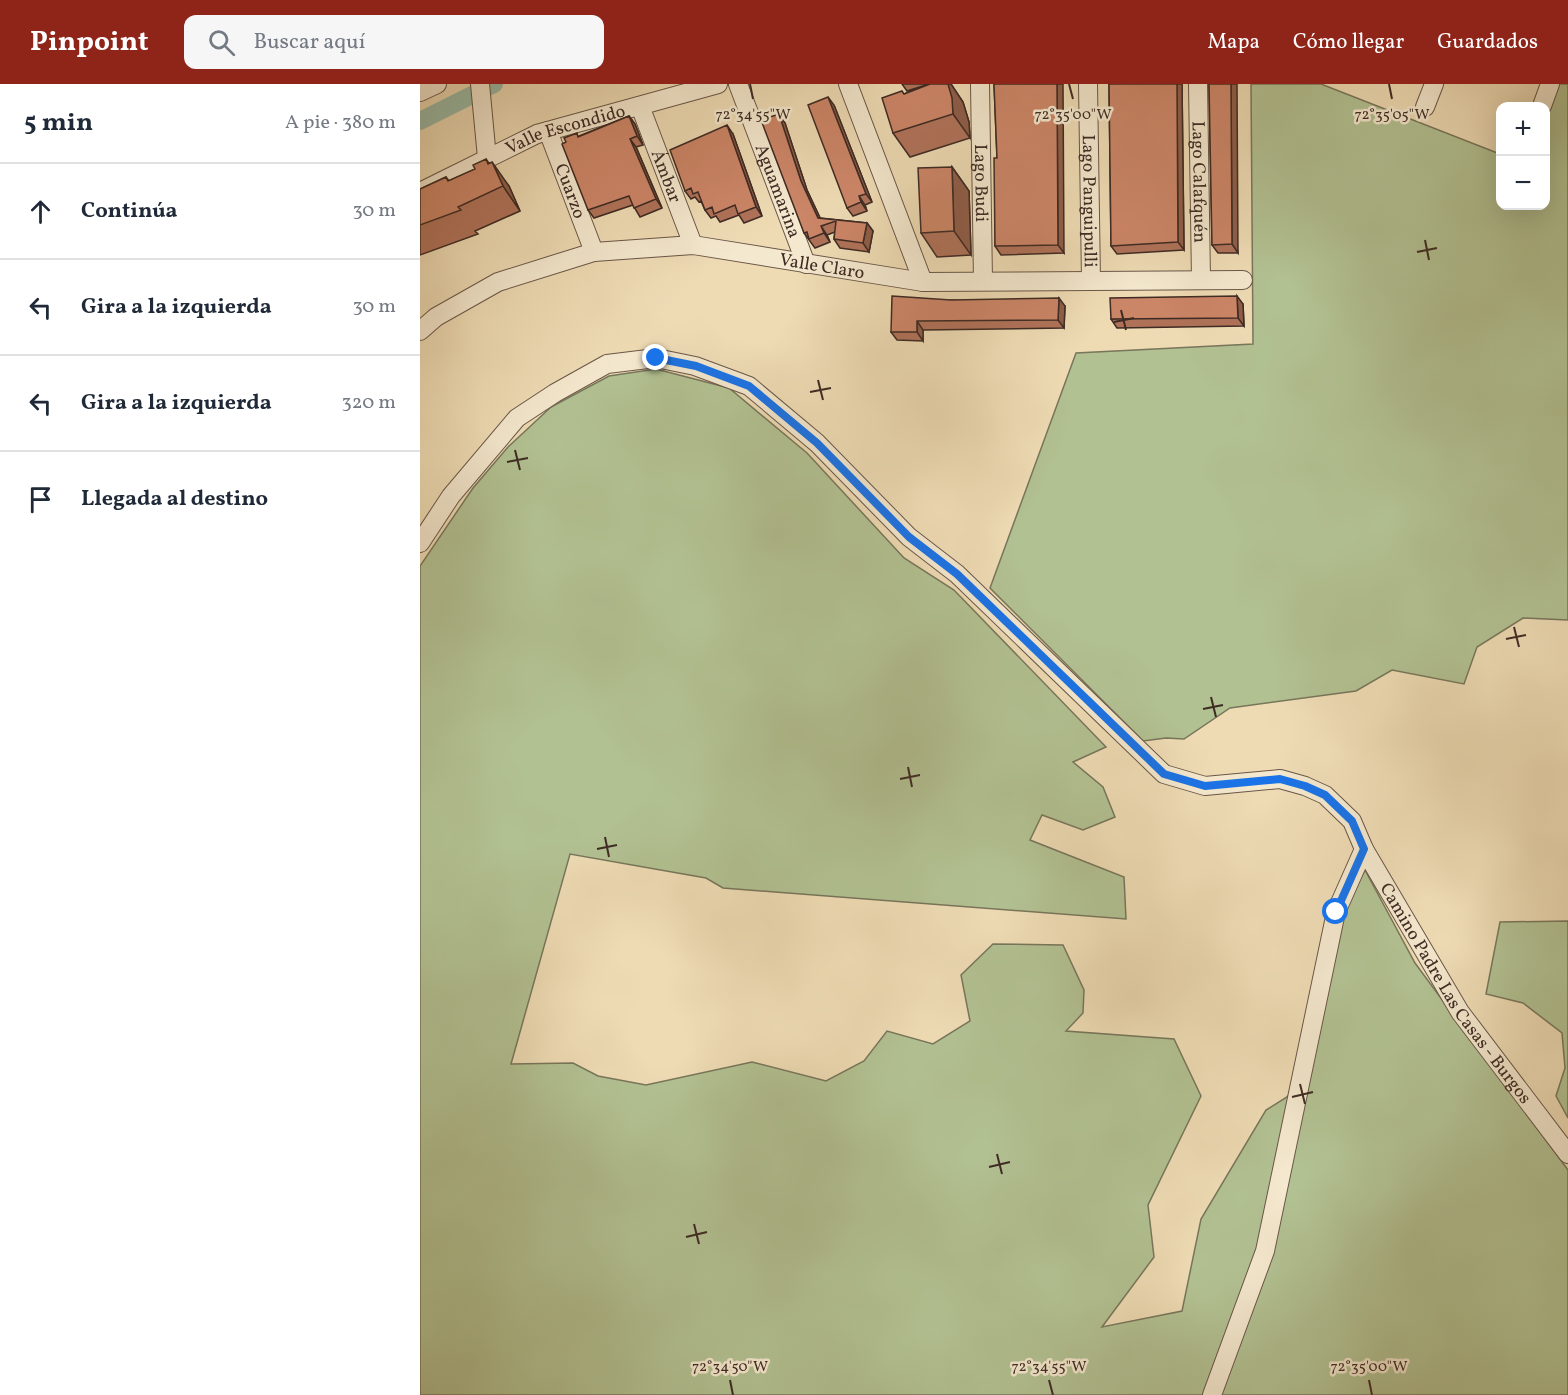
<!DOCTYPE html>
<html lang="es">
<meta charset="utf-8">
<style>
body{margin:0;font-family:Vollkorn,serif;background:#f6f6f7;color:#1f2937}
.controls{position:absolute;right:18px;top:18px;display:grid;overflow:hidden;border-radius:12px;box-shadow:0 6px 24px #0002}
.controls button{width:54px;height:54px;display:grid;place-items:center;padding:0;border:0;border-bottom:2px solid #e0e1e3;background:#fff;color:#1f2937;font:30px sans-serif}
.stop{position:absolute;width:18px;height:18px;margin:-14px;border:4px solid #1a73e8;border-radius:50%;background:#fff}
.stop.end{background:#1a73e8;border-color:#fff;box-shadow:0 2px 6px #0008}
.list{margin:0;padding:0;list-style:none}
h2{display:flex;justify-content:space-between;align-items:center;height:78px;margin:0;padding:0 24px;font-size:26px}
h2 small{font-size:20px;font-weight:400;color:#747a83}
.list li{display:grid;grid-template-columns:39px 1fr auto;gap:18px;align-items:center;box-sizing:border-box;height:96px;padding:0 24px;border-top:2px solid #e0e1e3}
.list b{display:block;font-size:22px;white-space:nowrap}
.list em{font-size:20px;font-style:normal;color:#747a83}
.icon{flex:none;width:33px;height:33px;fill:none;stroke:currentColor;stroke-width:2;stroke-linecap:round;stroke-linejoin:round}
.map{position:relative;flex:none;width:1148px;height:1311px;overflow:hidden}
header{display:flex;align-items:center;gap:36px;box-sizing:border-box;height:84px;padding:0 30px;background:#8f2418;color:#fff}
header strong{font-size:28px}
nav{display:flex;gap:33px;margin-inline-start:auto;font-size:21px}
.search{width:420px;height:54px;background:#f6f6f7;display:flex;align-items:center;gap:15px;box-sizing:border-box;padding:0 21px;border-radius:12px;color:#747a83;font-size:22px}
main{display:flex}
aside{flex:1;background:#fff}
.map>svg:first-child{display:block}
.green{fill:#b2c192;stroke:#78765b;stroke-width:1.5}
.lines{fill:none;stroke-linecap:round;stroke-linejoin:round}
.canal{stroke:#9bbca8;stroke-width:18}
.minor-casing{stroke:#6a5748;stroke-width:20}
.minor{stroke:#f4e8ce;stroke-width:18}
.wall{fill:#af7259;stroke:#3e2b24;stroke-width:1.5}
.shaded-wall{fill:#8e5d48;stroke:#3e2b24;stroke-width:1.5}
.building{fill:#cb8567;stroke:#3e2b24;stroke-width:1.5}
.route{stroke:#1a73e8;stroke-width:8}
.ticks{fill:none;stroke:#3e2b24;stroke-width:2}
.labels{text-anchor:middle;stroke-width:5;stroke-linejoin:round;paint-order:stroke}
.street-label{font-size:18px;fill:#3e2b24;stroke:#f4e8ce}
.ticks-label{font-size:15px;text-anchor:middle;fill:#3e2b24;stroke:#f4e8ce;stroke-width:5;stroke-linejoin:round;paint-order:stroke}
</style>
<header>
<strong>Pinpoint</strong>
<div class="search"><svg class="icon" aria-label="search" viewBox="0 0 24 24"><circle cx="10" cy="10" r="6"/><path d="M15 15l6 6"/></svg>Buscar aquí</div>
<nav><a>Mapa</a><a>Cómo llegar</a><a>Guardados</a></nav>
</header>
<main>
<aside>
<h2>5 min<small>A pie · 380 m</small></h2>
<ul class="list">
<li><svg class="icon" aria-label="ahead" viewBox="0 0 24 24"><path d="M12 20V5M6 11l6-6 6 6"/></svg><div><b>Continúa</b></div><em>30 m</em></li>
<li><svg class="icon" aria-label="left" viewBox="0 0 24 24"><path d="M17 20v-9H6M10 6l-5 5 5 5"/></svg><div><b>Gira a la izquierda</b></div><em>30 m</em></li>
<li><svg class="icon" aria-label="left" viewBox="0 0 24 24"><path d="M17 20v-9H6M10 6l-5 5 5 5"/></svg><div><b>Gira a la izquierda</b></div><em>320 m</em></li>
<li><svg class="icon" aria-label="arrive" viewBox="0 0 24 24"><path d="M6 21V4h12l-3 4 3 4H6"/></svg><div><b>Llegada al destino</b></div></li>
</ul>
</aside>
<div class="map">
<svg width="1148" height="1311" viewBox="0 0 1148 1311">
<rect width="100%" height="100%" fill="#eedbb4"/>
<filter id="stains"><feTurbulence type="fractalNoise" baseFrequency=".00333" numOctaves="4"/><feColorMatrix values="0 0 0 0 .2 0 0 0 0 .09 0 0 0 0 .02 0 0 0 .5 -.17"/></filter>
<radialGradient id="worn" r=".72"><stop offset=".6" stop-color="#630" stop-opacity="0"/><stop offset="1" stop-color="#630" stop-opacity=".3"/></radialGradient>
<path class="green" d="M 831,0 L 901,0 L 1080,70 L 1080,122 L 1126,122 L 1126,35 L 1137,0 L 1148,0 L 1148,536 L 1103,534 L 1057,563 L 1044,600 L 972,586 L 936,607 L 810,624 L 764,655 L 746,654 L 723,657 L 570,504 L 656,269 L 833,260 Z
M 236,285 L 309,304 L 387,369 L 484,474 L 534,506 L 686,663 L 653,678 L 683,703 L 695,733 L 663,746 L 622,731 L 610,756 L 704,793 L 706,835 L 303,804 L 286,794 L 150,770 L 91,980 L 153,979 L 178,992 L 226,1001 L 332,978 L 406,997 L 444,977 L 467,947 L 513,960 L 550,937 L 541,891 L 573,860 L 643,861 L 664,906 L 663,929 L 646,947 L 754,955 L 781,1012 L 728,1121 L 734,1173 L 682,1243 L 762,1227 L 781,1135 L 846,1026 L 867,1013 L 890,984 L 922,830 L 945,786 L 995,879 L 1148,1086 L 1148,1311 L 0,1311 L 0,482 L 53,404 L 88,363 L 131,323 L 189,292 Z
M 1148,837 L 1148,1034 L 1136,1012 L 1145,984 L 1142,949 L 1103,919 L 1066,910 L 1080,838 Z"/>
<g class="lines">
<path class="canal" d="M 0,37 L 74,0"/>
<g class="minor-casing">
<g id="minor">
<path d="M 60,0 L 67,74"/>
<path id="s1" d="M 318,0 L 386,180"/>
<path d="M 428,0 L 503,198"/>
<path id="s2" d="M 560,0 L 563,197"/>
<path id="s3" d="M 668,0 L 671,197"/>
<path id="s4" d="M 778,0 L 781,196"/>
<path d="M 0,8 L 17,0"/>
<path id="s5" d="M 220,22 L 273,161"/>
<path d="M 1122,22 L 1130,0"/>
<path d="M 1005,23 L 1014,0"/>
<path id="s6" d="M 128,47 L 174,168"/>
<path id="s7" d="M 0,108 L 117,50 L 298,0"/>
<path id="s8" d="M 0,247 L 16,233 L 78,198 L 174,168 L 273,161 L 503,198 L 823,196"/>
<path id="s9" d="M 0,459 L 31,412 L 97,334 L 135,309 L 187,280 L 236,274 L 275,282 L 329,302 L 397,359 L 489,453 L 537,490 L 744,690 L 785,702 L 860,695 L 885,702 L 905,711 L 932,737 L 944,765 L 1040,928 L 1148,1070"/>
<path d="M 792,1311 L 845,1167 L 916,828 L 944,765"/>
</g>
</g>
<use href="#minor" class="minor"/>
</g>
<path class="wall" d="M 482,0 L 509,0 L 487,7 Z
M 510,0 L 531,0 L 543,18 L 549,38 L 550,54 L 490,73 L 473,49 L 484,10 Z
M 574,0 L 644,169 L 581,171 L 575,162 L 577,74 Z
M 689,0 L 762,0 L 764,166 L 697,170 L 691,162 Z
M 789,0 L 818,169 L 798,169 L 792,161 Z
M 414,21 L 452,118 L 445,121 L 447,127 L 433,132 L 427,124 Z
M 359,30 L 365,39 L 387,106 L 400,134 L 447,139 L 453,147 L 449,168 L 420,164 L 414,155 L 415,148 L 407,151 L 410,158 L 395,164 L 384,149 Z
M 209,32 L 215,40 L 223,61 L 216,63 L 242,124 L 220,133 L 213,121 L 174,134 L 168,126 L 159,52 Z
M 313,50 L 342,132 L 324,139 L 319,131 L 300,138 L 296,132 L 291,134 L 285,126 L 281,117 L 279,118 L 275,113 L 271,115 L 265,107 Z
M 69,79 L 89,102 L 100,127 L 55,147 L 58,150 L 0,171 L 0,105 L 26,93 L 29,97 Z
M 532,83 L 549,107 L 551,171 L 517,173 L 501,149 Z
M 531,216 L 645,222 L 644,244 L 503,246 L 503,257 L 477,256 L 471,248 Z
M 823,220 L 824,242 L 697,244 L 691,235 Z"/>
<path class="shaded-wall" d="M 528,0 L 531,0 L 543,18 L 549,38 L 550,54 L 533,30 Z
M 637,0 L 643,0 L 644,169 L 638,161 Z
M 757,0 L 762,0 L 764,166 L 758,158 Z
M 811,0 L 817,0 L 818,169 L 812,160 Z
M 408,13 L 414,21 L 452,118 L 446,110 Z
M 359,30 L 365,39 L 387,106 L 404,142 L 398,134 L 381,97 Z
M 209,32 L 215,40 L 223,61 L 217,52 Z
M 307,41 L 313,50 L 342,132 L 336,123 Z
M 210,55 L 216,63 L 242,124 L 236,115 Z
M 66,75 L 79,93 L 72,78 L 89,102 L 100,127 L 83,102 Z
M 532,83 L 549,107 L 551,171 L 534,147 Z
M 439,112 L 445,121 L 447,127 L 441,118 Z
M 447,139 L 453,147 L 449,168 L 443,159 Z
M 401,142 L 407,151 L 410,158 L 404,149 Z
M 817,212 L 823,220 L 824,242 L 818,234 Z
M 639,214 L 645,222 L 644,244 L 638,236 Z
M 497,237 L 503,246 L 503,257 L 497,248 Z"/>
<path class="building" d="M 510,0 L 528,0 L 532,14 L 533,30 L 473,49 L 462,14 L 482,7 L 484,10 Z
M 574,0 L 637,0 L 638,161 L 575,162 L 574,74 L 577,74 Z
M 689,0 L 757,0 L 758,158 L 691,162 Z
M 789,0 L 811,0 L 812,160 L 792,161 Z
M 408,13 L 446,110 L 439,112 L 441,118 L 427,124 L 388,21 Z
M 359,30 L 381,97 L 398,134 L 447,139 L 443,159 L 414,155 L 416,137 L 401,142 L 404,149 L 389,155 L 387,148 L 384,149 L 341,36 Z
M 209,32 L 217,52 L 210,55 L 236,115 L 214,124 L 209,112 L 168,126 L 142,60 L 146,58 L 144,54 L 157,49 L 158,53 Z
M 307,41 L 336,123 L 318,130 L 315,121 L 294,130 L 292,123 L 285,126 L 278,108 L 273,110 L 271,104 L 265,107 L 250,66 Z
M 66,75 L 68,80 L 72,78 L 83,102 L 38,123 L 41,126 L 0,141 L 0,105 L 26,93 L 28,97 L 55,85 L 53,81 Z
M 532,83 L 534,147 L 501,149 L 498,84 Z
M 472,212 L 531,216 L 639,214 L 638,236 L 497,237 L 497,248 L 471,248 Z
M 817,212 L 818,234 L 691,235 L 690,214 Z"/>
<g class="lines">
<path class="route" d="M 236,274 L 276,282 L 329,302 L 397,359 L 489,453 L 537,490 L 744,690 L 785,702 L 860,695 L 885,702 L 905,711 L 932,737 L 944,765 L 916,828"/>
</g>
<path class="ticks" d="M 330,0 L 333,15M 649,0 L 653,15M 969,0 L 972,15M 1005,156 L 1009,176M 997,168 L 1017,164M 701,226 L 706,246M 694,238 L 714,234M 398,296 L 403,316M 390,308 L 411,304M 95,366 L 100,386M 87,378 L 108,374M 1094,543 L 1099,563M 1086,555 L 1106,551M 791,613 L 796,633M 783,625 L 803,621M 488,683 L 492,703M 480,695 L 500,691M 185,753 L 189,773M 177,765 L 197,761M 880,1000 L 885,1020M 872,1013 L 893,1008M 577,1070 L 582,1090M 569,1083 L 590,1078M 274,1140 L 279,1160M 266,1153 L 287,1148M 310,1296 L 313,1311M 629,1296 L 633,1311M 949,1296 L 952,1311"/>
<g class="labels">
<g class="street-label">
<text dy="6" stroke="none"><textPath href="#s7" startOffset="159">Valle Escondido</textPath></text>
<text dy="6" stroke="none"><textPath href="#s5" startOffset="75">Ámbar</textPath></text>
<text dy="6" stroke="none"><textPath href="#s4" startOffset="98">Lago Calafquén</textPath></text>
<text dy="6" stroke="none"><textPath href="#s2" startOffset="99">Lago Budi</textPath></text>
<text dy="6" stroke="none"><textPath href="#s1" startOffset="114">Aguamarina</textPath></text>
<text dy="6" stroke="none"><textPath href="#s6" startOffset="64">Cuarzo</textPath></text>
<text dy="6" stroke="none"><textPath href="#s3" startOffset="117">Lago Panguipulli</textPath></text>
<text dy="6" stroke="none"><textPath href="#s8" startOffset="423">Valle Claro</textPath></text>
<text dy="6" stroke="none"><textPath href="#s9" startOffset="1384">Camino Padre Las Casas - Burgos</textPath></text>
</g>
</g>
<g class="ticks-label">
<text x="333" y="35">72°34'55"W</text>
<text x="653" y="35">72°35'00"W</text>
<text x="972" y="35">72°35'05"W</text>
<text x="310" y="1287">72°34'50"W</text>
<text x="629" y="1287">72°34'55"W</text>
<text x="949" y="1287">72°35'00"W</text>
</g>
<rect width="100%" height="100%" filter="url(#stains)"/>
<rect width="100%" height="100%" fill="url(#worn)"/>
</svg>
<div class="controls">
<button>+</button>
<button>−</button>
</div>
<div class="stop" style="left:916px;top:828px"></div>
<div class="stop end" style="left:236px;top:274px"></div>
</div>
</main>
